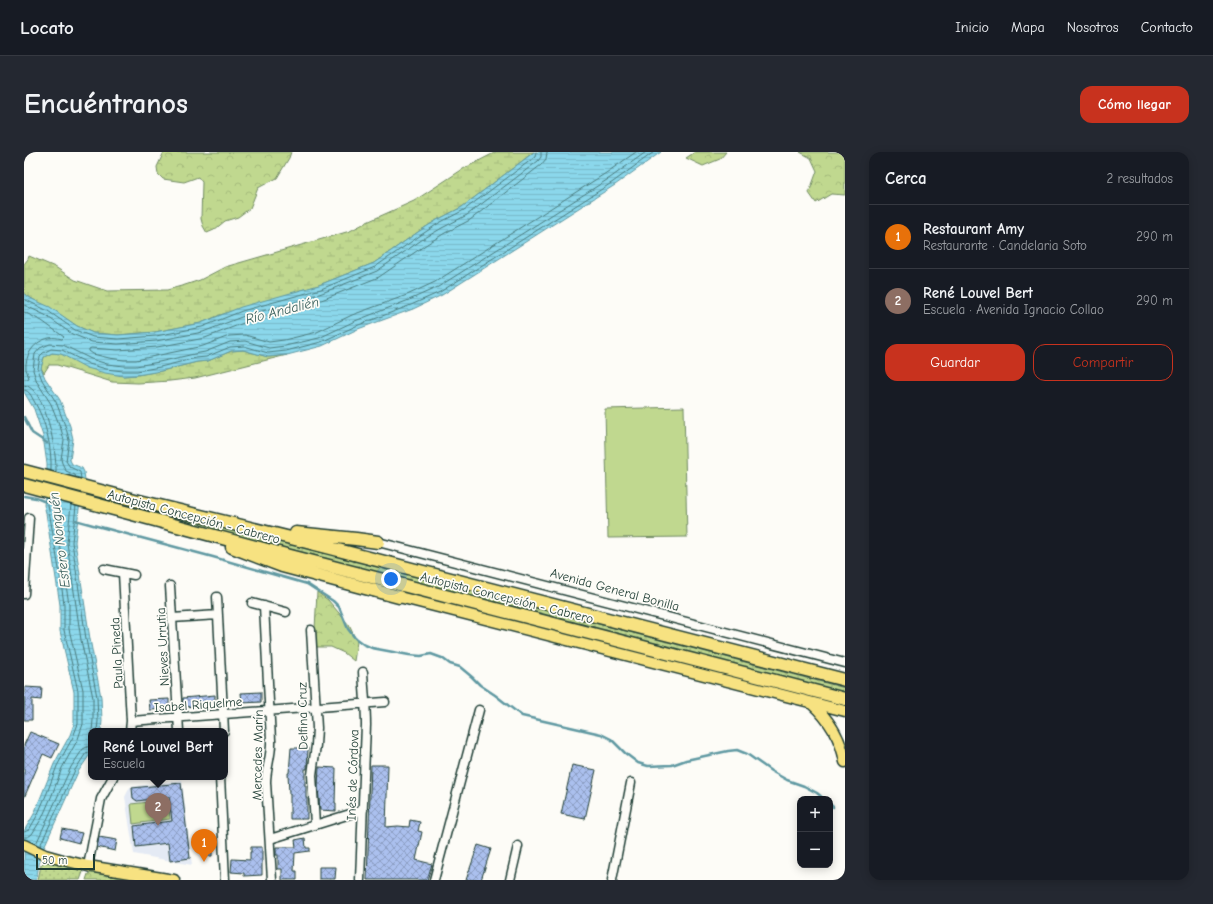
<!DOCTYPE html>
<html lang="es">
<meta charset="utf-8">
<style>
body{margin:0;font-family:"Comic Neue",sans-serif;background:#242831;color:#f1f3f6}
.controls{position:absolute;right:12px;bottom:12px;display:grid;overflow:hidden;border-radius:8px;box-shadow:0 2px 10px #0003}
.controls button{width:36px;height:36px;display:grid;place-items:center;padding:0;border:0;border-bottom:1px solid #363941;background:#171b24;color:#f1f3f6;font:20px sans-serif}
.scale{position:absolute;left:12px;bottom:10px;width:59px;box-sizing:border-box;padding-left:4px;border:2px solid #1f3d34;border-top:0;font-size:11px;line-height:14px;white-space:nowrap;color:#1f3d34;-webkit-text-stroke:3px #fdfcf7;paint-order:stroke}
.you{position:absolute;left:367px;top:427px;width:14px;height:14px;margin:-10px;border:3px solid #fff;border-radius:50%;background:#1a73e8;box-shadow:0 0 0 6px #1a73e833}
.badge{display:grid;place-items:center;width:26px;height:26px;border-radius:50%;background:#c8321e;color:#fff;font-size:13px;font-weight:700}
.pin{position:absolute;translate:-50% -33px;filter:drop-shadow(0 1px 2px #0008)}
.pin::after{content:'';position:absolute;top:21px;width:14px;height:12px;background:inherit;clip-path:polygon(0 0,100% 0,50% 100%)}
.popup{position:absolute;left:64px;top:576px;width:140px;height:52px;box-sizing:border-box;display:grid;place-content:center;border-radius:8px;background:#171b24;filter:drop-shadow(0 1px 3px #0005);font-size:13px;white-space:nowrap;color:#9ea1a6}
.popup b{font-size:15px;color:#f1f3f6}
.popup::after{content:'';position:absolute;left:50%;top:100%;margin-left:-8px;border:8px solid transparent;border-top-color:#171b24}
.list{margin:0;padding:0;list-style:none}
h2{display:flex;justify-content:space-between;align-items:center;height:52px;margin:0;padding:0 16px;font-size:17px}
h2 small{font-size:13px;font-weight:400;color:#9ea1a6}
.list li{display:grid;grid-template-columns:26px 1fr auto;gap:12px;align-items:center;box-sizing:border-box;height:64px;padding:0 16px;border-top:1px solid #363941}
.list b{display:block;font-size:15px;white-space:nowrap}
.list p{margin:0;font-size:13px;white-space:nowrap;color:#9ea1a6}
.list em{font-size:13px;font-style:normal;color:#9ea1a6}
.actions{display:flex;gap:8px;padding:12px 16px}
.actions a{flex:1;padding:9px 0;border:1px solid #c8321e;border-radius:12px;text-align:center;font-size:14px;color:#c8321e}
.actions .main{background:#c8321e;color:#fff}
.map{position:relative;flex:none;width:821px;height:728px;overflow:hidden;border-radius:12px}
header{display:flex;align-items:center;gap:24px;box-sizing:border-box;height:56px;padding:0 20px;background:#171b24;border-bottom:1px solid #363941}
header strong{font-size:19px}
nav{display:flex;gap:22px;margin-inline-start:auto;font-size:14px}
.intro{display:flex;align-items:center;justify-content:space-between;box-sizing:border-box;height:96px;padding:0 24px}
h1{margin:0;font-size:28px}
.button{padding:10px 18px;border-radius:12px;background:#c8321e;color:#fff;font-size:14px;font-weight:700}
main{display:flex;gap:24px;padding:0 24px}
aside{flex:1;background:#171b24;border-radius:12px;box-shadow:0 2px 10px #0003}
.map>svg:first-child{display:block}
.built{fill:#e4eaf4}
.grass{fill:url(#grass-dots);stroke:#708a62}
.forest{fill:url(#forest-crowns);stroke:#708a62}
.wetland{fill:url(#wetland-marsh);stroke:#708a62}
.pitch{fill:#c0d88f;stroke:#708a62}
.water{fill:url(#water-rules);stroke:#6099a2}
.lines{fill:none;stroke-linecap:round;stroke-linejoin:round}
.shore{stroke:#4a7b7d;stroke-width:1}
.stream{stroke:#6099a2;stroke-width:2.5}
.building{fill:url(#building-cross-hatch);stroke:#1f3d34}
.minor-casing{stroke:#1f3d34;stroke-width:11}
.major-casing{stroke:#1f3d34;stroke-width:13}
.highway-casing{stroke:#1f3d34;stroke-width:15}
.minor{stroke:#fdfcf7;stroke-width:8}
.major{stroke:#f7e281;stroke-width:10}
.highway{stroke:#f7e281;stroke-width:12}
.labels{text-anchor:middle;stroke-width:3.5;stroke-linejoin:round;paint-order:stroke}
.street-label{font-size:13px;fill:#1f3d34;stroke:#fdfcf7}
.water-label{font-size:14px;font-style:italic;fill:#355c59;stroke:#fdfcf7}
</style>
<header>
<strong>Locato</strong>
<nav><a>Inicio</a><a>Mapa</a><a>Nosotros</a><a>Contacto</a></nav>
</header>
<div class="intro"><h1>Encuéntranos</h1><a class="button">Cómo llegar</a></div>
<main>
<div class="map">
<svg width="821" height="728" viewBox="0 0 821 728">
<defs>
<pattern id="grass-dots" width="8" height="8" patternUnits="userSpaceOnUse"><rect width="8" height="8" fill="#c0d88f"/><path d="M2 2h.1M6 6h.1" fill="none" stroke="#a5ba7c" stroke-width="1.8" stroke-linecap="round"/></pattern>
<pattern id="forest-crowns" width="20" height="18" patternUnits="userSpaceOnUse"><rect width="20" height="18" fill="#c0d88f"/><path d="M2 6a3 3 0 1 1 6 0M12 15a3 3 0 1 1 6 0" fill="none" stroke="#a5ba7c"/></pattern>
<pattern id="wetland-marsh" width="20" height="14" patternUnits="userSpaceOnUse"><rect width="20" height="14" fill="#c0d88f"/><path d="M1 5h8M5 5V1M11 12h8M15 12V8" fill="none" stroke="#a5ba7c"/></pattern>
<pattern id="water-rules" width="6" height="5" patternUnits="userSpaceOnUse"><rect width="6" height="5" fill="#8bd7eb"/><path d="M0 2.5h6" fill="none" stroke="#78b9ca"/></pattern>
<pattern id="building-cross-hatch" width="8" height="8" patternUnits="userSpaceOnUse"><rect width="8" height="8" fill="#abc0ee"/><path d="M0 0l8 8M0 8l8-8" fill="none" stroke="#8b9dc2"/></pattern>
</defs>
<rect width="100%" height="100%" fill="#fdfcf7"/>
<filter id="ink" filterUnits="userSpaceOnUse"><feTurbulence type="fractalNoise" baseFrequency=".025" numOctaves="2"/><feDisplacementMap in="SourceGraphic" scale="8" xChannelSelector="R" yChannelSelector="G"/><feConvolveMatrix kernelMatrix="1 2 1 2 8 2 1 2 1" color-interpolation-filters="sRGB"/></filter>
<g filter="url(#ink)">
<path class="built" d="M 158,628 L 168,713 L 110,702 L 101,645 L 106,635 Z"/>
<path class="grass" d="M 105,355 L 235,384 L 821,536 L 821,542 L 233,390 Z
M 22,708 L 56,717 L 59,720 L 56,728 L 14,728 L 17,713 Z"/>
<path class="forest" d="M 140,0 L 267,0 L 265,6 L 253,26 L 234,36 L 226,56 L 214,65 L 201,69 L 190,78 L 183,81 L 179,74 L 177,67 L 178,30 L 174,25 L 160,30 L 139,27 L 134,22 L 133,15 Z
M 671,0 L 702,0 L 696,7 L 679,14 L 662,6 Z
M 776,0 L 821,0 L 821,43 L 807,42 L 792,51 L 785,41 L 793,19 L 787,6 Z
M 293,440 L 304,448 L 325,473 L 333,490 L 330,509 L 320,501 L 307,495 L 290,495 Z
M 68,720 L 102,727 L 108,728 L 62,728 L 64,722 Z"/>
<path class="wetland" d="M 472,0 L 510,0 L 438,55 L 413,68 L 394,80 L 350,111 L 295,133 L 196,163 L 177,171 L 131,180 L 94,183 L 69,181 L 53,174 L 26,156 L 10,148 L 0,142 L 0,112 L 4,107 L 5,104 L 31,115 L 51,128 L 83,139 L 143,138 L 161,133 L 176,128 L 201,115 L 326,79 L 343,70 L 390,49 L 439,17 Z
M 219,198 L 244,205 L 263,203 L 171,226 L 146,229 L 114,231 L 88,230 L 33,213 L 25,213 L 20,221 L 17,216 L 20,205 L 28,201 L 38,202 L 99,224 L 113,223 L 137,219 L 173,210 L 184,209 L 207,199 Z"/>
<path class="pitch" d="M 660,255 L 663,385 L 584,386 L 581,257 Z
M 144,648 L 146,667 L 109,672 L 107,652 Z"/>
<path class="water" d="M 510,0 L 637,0 L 591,33 L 418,143 L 389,157 L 334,177 L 298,194 L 263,203 L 244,205 L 219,198 L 207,199 L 184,209 L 173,210 L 137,219 L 113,223 L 99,224 L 81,221 L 63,216 L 37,202 L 28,201 L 20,205 L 17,216 L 21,226 L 36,248 L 46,274 L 49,287 L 46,308 L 48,312 L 58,316 L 60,320 L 61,328 L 55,357 L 51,390 L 66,487 L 77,545 L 78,569 L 77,579 L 67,579 L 67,601 L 54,620 L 20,695 L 16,707 L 12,728 L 0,728 L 0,679 L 10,662 L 30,612 L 46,583 L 50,572 L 50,540 L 36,479 L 36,453 L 22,361 L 20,353 L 23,331 L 23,312 L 19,284 L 10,257 L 0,240 L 0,142 L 10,148 L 26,155 L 53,174 L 69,181 L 94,183 L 131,180 L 177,171 L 217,155 L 295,133 L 350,111 L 394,80 L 413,68 L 438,55 Z"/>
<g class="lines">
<path class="shore" d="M 523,0 L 522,7 L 517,13 L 446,68 L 421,81 L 403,92 L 355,125 L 300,147 L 273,156 L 222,170 L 181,186 L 133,195 L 94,198 L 67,196 L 65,197 L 65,199 L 69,202 L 85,206 L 100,208 L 112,208 L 179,194 L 205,184 L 221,183 L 245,190 L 260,188 L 293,180 L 328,163 L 383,143 L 411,130 L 582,21 L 612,0
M 0,147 L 24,159 L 51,178 L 69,185 L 94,187 L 132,184 L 178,175 L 218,159 L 297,137 L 351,115 L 397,83 L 415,71 L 440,58 L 511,5 L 512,0
M 0,153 L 21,163 L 48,182 L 68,190 L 94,192 L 132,189 L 179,180 L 220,164 L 271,150 L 298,141 L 353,119 L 399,87 L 418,76 L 443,63 L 514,9 L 517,5 L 517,0
M 0,160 L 18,169 L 40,185 L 38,187 C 34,186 30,185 25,186 C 11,189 1,202 2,217 C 3,220 4,223 5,226 L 3,227 L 0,227
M 0,233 C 22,235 33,302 32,320
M 0,238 C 6,239 7,244 10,249 C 22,269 28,295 27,319
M 52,325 L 51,323 L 42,319 L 38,311 L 37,307 L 40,288 L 37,277 L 27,252 L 13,230 L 9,218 L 11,202 L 16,196 L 26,192 L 39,193 L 67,207 L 83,212 L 100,214 L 112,214 L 135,210 L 170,202 L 181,200 L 206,190 L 221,189 L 245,196 L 261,194 L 295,186 L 331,169 L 385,148 L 414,135 L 586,26 L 622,0
M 57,327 L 56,320 L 46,315 L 42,309 L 45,288 L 42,276 L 32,250 L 18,228 L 14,217 L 16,204 L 19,201 L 27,197 L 38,198 L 65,212 L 82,217 L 99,219 L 113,219 L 136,215 L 172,206 L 182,205 L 206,195 L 220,194 L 244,201 L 262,199 L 297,190 L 332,174 L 387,153 L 416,140 L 589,30 L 630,0
M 47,353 L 43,391 L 57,488 L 69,546 L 69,568 L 68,579
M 52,354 L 48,390 L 62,487 L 73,545 L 74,569 L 73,579
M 0,680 L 5,678 L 13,664 L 23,641 L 33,614 L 49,585 L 54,572 L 54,539 L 40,478 L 40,452 L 36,423 L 24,353 L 25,347
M 0,685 L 4,685 L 8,682 L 18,666 L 28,643 L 38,616 L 54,587 L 59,572 L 59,538 L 45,477 L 45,452 L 29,353 L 30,348
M 12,692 L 47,615 L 59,597 L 63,595 L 67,594
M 16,694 L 51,618 L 62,601 L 67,599"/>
<path class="stream" d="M 0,265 L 8,281 L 23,291
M 0,344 L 12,346 L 22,350
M 51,368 L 69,373 L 189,405 L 283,432 L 309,449 L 315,455 L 324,477 L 331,486 L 339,492 L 348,496 L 385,503 L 397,504 L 407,502 L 418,506 L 426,512 L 436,515 L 448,525 L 456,533 L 471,543 L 498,564 L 577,582 L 587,587 L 601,601 L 614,611 L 624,614 L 648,613 L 662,608 L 704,599 L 713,598 L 723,602 L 747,619 L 763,628 L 780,634 L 793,641 L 800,647
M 806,652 L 809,655"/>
</g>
<path class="building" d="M 1,535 L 18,536 L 17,548 L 8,547 L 8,568 L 0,568 Z
M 237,540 L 237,550 L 218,551 L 217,541 Z
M 191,543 L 191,553 L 159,555 L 159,546 Z
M 145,547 L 145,557 L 126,558 L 125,548 Z
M 6,580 L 35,592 L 28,606 L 19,602 L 0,646 L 0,593 Z
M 267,596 L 284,596 L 283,617 L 281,617 L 281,634 L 282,634 L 282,646 L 283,646 L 283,667 L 266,667 L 266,642 L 265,642 L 264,621 L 265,621 Z
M 347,613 L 364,613 L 362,675 L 374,674 L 385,675 L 386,668 L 396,670 L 394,679 L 398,680 L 392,708 L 408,712 L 403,728 L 343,728 Z
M 548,613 L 572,618 L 561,667 L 537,662 Z
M 295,615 L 312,616 L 311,651 L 312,651 L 312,659 L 296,658 L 294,635 Z
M 157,631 L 166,706 L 146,709 L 144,691 L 112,695 L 110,674 L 148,669 L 145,645 L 113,649 L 109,646 L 108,636 Z
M 38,677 L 58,681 L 55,691 L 36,686 Z
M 177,683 L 188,683 L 188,704 L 179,704 Z
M 75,685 L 93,688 L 91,699 L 73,695 Z
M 281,686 L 282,696 L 286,696 L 286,699 L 271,701 L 270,719 L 273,719 L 273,728 L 258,728 L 258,717 L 254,717 L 254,703 L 252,703 L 252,695 L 272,695 L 271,688 Z
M 454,693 L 467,697 L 457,728 L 442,728 Z
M 227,695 L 238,695 L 238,723 L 220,724 L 220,721 L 207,720 L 208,707 L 226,708 L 226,700 L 227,700 Z
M 295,715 L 312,715 L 311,727 L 295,727 Z"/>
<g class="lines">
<g class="minor-casing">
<path id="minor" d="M 354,390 L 821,511
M 80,417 L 110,423
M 99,421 L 107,569 L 106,579
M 146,434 L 155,579
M 0,442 L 5,366
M 193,445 L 200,579
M 228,451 L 262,460
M 240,454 L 247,588 C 248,602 242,616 242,630 L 248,728
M 148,466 L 194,463
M 287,478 L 293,576 L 292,593 L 288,623 L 291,673
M 107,569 L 361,550
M 196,625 L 201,728
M 246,687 L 339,658
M 64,714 L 77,647 L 89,625
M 336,728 L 342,573 C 342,556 340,538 339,520
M 410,728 L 455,558
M 486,728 L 494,694
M 588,728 L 607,631"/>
</g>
<g class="major-casing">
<path id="major" d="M 375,445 L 821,559
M 787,551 C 805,567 817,586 821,610
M 0,693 L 21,703 L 39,708 L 64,714 L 150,728"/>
</g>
<g class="highway-casing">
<path id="highway" d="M 0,319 L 115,349 L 279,389 L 821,528
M 0,333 L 243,398 L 821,547
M 272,381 L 332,387 L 354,390
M 208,395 L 258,414 L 375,445"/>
</g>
<use href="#minor" class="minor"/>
<use href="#major" class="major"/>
<use href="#highway" class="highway"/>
</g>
</g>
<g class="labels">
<g class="street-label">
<text transform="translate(170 364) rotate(15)" y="5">Autopista Concepción - Cabrero</text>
<text transform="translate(591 437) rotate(15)" y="5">Avenida General Bonilla</text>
<text transform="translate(483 445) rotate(14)" y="5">Autopista Concepción - Cabrero</text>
<text transform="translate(138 495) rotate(-93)" y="5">Nieves Urrutia</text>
<text transform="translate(92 501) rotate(-93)" y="5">Paula Pineda</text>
<text transform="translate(174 552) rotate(-4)" y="5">Isabel Riquelme</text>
<text transform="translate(278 564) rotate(-91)" y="5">Delfina Cruz</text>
<text transform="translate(233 603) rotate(-89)" y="5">Mercedes Marín</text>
<text transform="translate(328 623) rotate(-88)" y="5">Inés de Córdova</text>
</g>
<g class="water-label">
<text transform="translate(258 158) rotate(-14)" y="5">Río Andalién</text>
<text transform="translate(35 388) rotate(-97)" y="5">Estero Nonguén</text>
</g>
</g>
</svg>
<div class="controls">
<button>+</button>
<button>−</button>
</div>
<div class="scale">50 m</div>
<div class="you"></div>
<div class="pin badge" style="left:180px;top:710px;background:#e8710a">1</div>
<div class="pin badge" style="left:134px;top:674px;background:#8d6e63">2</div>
<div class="popup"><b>René Louvel Bert</b>Escuela</div>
</div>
<aside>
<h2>Cerca<small>2 resultados</small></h2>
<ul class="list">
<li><span class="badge" style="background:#e8710a">1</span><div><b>Restaurant Amy</b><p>Restaurante · Candelaria Soto</p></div><em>290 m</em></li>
<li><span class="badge" style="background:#8d6e63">2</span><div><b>René Louvel Bert</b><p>Escuela · Avenida Ignacio Collao</p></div><em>290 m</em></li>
</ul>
<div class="actions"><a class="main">Guardar</a><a>Compartir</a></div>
</aside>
</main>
